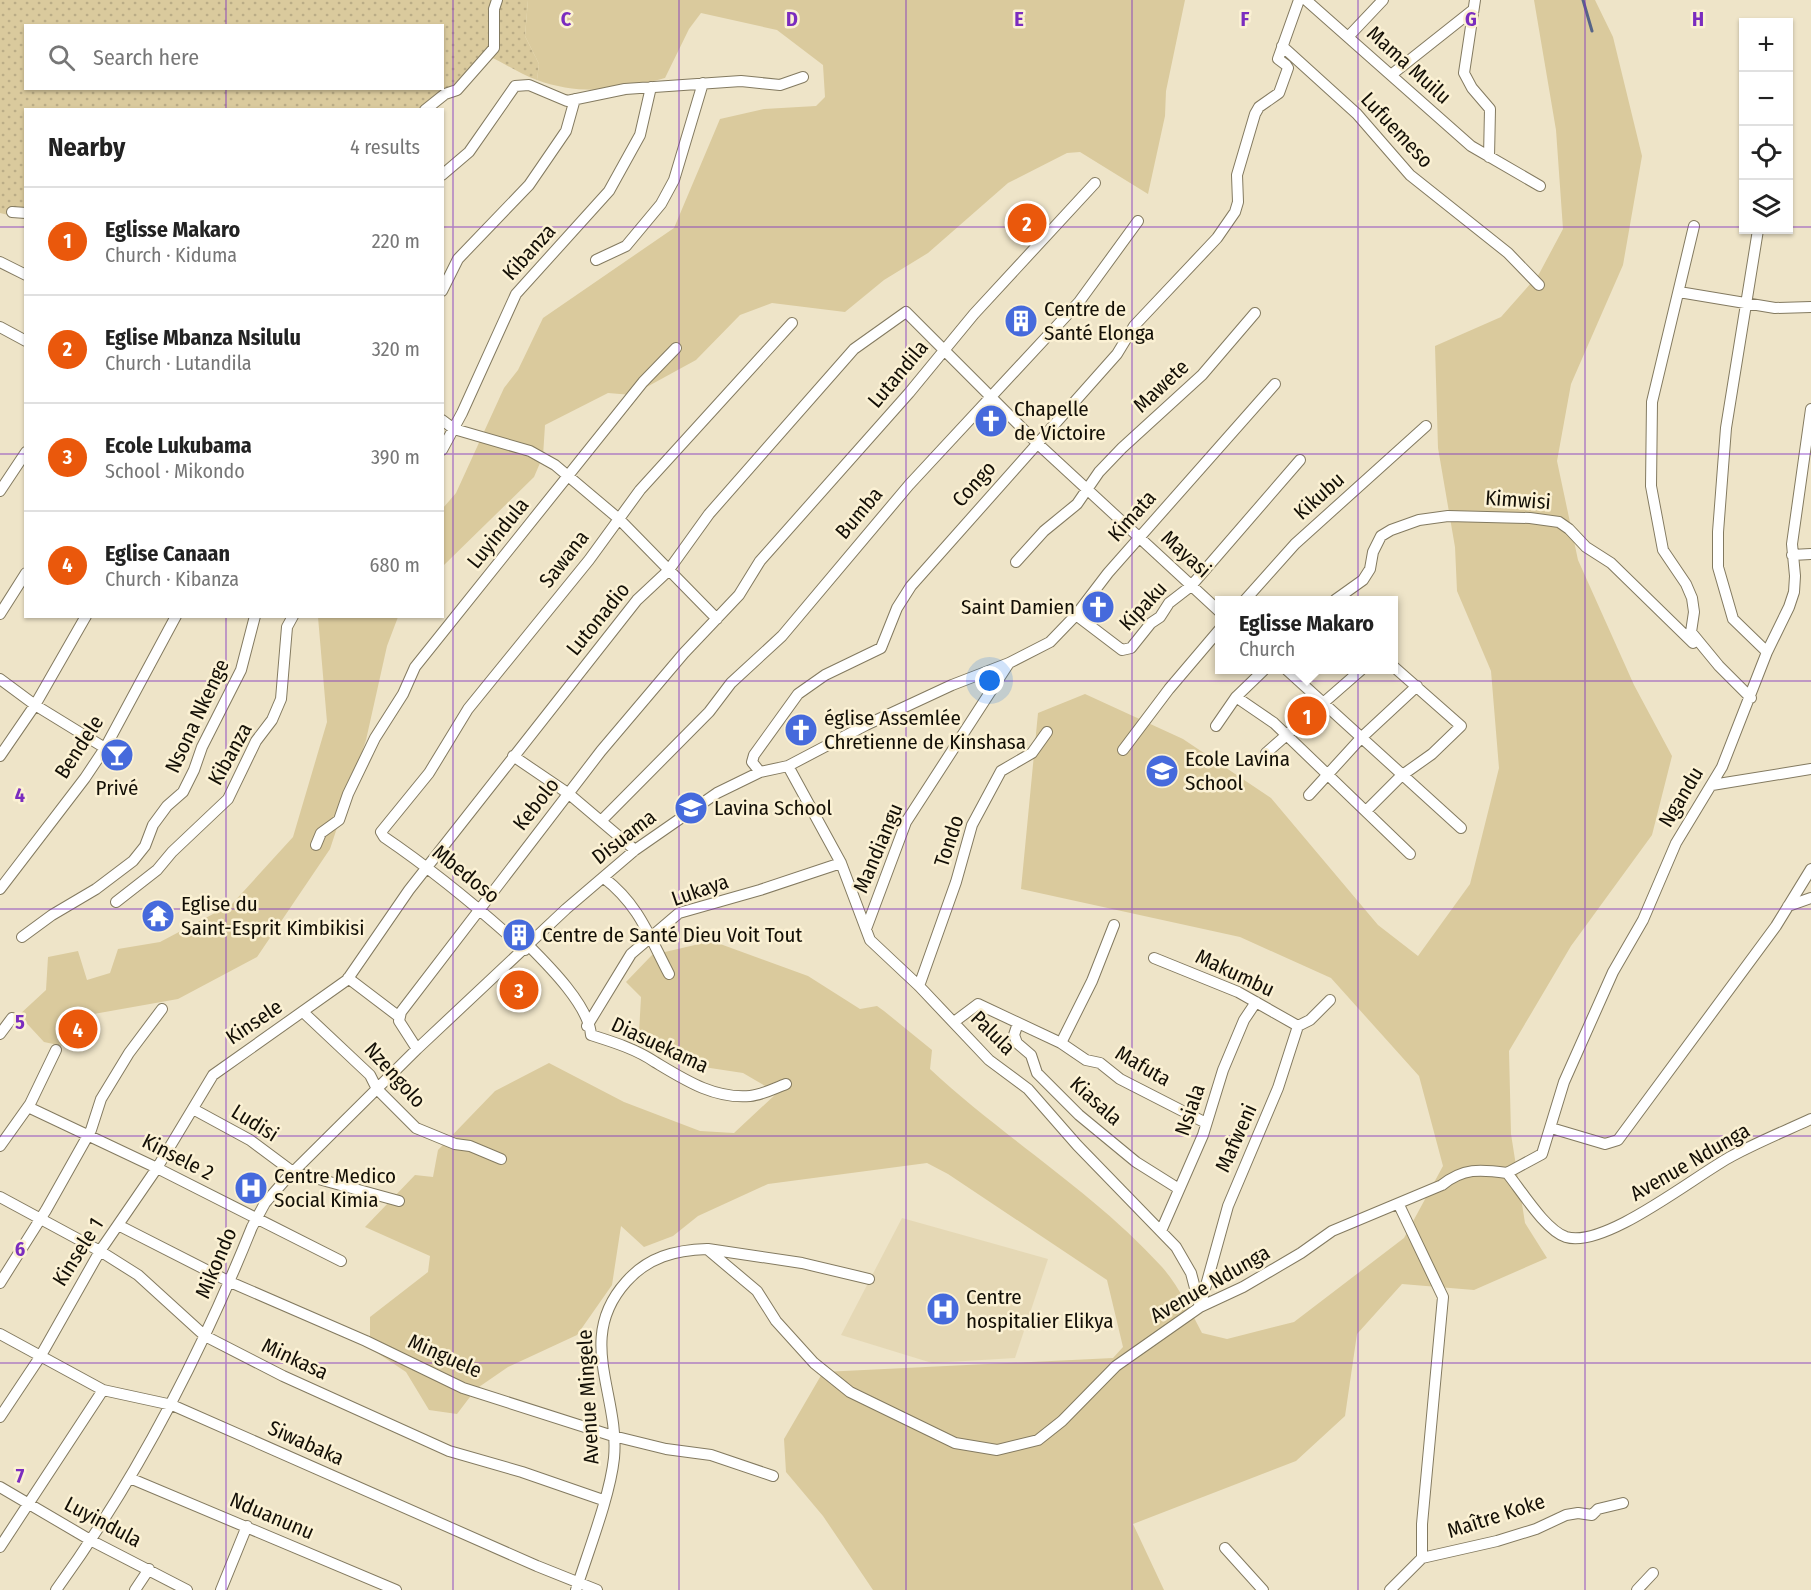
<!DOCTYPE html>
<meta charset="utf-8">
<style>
body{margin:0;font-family:"Fira Sans Condensed",sans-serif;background:#f6f6f6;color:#222}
.controls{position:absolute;right:18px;top:18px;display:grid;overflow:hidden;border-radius:0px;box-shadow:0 2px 4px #0004}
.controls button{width:54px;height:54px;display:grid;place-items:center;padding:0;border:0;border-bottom:2px solid #e0e0e0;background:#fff;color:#222;font:30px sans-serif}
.you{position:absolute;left:990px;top:681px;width:21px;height:21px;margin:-15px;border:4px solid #fff;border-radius:50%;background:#1a73e8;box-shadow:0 0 0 9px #1a73e833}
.badge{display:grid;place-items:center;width:39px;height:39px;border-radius:50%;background:#ea580c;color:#fff;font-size:20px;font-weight:700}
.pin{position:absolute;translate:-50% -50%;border:3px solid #fff;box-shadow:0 2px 6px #0006}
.popup{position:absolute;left:1215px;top:596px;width:183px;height:78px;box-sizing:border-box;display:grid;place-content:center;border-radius:0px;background:#fff;filter:drop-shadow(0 2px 4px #0005);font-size:20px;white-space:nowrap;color:#767676}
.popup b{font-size:22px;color:#222}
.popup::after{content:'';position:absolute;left:50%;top:100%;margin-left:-12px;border:12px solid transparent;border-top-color:#fff}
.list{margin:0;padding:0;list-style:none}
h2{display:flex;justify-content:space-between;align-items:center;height:78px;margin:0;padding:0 24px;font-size:26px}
h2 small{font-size:20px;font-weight:400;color:#767676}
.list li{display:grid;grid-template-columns:39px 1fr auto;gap:18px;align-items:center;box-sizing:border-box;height:108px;padding:0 24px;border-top:2px solid #e0e0e0}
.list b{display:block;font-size:22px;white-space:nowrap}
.list p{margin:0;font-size:20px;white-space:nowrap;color:#767676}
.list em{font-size:20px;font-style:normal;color:#767676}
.icon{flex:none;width:33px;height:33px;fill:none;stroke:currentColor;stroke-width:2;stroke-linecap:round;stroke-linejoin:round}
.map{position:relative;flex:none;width:1811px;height:1590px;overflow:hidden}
.search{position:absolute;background:#fff;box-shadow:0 2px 4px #0004;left:24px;top:24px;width:420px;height:66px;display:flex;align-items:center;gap:15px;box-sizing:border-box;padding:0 21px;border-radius:0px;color:#767676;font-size:22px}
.panel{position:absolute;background:#fff;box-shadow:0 2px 4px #0004;left:24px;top:108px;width:420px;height:510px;border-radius:0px}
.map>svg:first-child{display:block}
.built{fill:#e5d8b5}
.grass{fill:url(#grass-dots);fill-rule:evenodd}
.garden{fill:#daca9d}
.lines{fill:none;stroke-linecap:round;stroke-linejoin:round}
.stream{stroke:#566487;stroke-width:3}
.street-casing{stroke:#837a60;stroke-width:12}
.street{stroke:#fff;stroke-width:10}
.grid{fill:none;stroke:#7b2cbf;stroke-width:1.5;stroke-opacity:0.55}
.labels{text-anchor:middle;stroke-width:5;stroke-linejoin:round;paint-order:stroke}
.street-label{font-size:21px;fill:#130f06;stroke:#fbf1d4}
.poi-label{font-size:21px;fill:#130f06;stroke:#fbf1d4;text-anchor:start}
.grid-label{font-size:20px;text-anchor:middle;font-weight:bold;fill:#7b2cbf;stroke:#fbf1d4;stroke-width:5;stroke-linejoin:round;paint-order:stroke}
</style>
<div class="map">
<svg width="1811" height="1590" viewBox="0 0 1811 1590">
<defs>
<pattern id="grass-dots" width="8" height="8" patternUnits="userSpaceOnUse" patternTransform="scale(1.5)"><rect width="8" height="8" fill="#daca9d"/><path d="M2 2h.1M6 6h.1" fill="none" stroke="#baac86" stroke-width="1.8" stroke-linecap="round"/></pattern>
</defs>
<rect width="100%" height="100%" fill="#eee4c8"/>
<path class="built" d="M 902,1218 L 1048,1259 L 1015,1358 L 932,1363 L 841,1335 Z"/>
<path class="grass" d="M 0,0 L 528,0 L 525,36 L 539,64 L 537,80 C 519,74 505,63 488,56 L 470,78 L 422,109 L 26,110 L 25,219 L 0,213 ZM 26,26 L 442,26 L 442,88 L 26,88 Z"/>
<path class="garden" d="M 528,0 L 1185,0 L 1166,91 L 1165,116 L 1148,194 L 1080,152 L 1067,153 L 1008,183 L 928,253 L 884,280 L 845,312 L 772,303 L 740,315 L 696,360 L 632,395 L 608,393 L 545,425 L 543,456 L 534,477 L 443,566 L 443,508 L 456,493 L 504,388 L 518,370 L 543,318 L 674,228 L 720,119 L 764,109 L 816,106 L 825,97 L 823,65 L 777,30 L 701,13 L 689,29 L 665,78 C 621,90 581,96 537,80 L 539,64 L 525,36 Z
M 1534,0 L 1595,0 L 1613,37 L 1642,156 L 1623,265 L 1571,384 L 1557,461 L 1578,560 L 1634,685 L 1672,756 L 1652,835 L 1571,946 L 1509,1051 L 1511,1134 L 1525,1223 L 1547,1258 L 1474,1290 L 1402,1284 L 1357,1334 L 1345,1416 L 1296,1461 L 1133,1524 L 1164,1590 L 873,1590 L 823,1516 L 786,1472 L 784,1439 L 823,1372 L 1113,1358 L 1123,1347 L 1107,1280 L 948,1174 L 927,1163 L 768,1184 L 698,1216 L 673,1236 L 644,1247 L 621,1226 L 612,1285 L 577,1335 L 508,1367 L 476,1389 L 457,1414 L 429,1410 L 406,1372 L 370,1348 L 370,1317 L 428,1272 L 430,1256 L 365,1227 L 415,1175 L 433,1177 L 438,1150 L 495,1091 L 549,1063 L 624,1102 L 700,1131 L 734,1133 L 777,1093 L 743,1073 L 697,1066 L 639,1033 L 641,997 L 626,982 L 652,955 L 712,941 L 808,976 L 860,1009 L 877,1006 L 884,1011 L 932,1050 L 930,1069 C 1005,1139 1093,1191 1162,1267 C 1178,1285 1191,1312 1202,1333 L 1227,1339 L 1294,1322 L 1404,1238 L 1443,1166 L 1419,1076 L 1331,978 L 1240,937 L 1021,889 L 1038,713 L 1085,694 L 1183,739 L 1271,798 L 1378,925 L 1418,956 L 1470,884 L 1499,768 L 1491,671 L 1457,591 L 1455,547 L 1438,448 L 1435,346 L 1501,317 L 1539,274 L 1563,229 L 1556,130 Z
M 318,617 L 398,617 L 387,646 L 366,740 L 330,849 L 257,957 L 178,999 L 88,1015 L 81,1050 L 44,1042 L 19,1015 L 46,990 L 48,957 L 78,951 L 87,980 L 110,973 L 118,949 L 160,942 L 232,904 L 293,837 L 327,722 Z"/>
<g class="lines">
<path class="stream" d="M 1583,0 L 1592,31"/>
<g class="street-casing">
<path id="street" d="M 1306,0 L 1471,146 L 1540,186
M 1475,0 L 1464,73 L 1472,88 L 1490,109 L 1489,157
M 1348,37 L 1383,0
M 1282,46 L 1357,114 L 1410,175 L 1508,253 L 1539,285
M 1391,75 L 1473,10
M 425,110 L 445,94 L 457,90 L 494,48 L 494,9 L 497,0
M 442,175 L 469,152 L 515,86 L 529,85 L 567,101 L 625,89 L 741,81 L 780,85 L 803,77
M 12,212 L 26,213
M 1694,226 L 1652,402 L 1651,486 L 1663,550 L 1686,584 L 1692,598 L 1694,612 L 1691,632 L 1719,666 L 1751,698
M 1758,230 L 1726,428 L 1718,532 L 1718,567 L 1733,619 L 1767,652
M 596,260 L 626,246 L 661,204 L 674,180 L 703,83
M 0,262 L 26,275
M 442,291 L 458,259 L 529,185 L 566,131 L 575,99
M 1679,292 L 1775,308 L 1811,307
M 0,327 L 26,341
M 442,420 L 454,429 L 530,451 L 555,465 L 619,519 L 717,619
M 442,450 L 462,413 L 516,294 L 609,191 L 640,135 L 651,87
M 0,491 L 26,452
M 1792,555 L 1811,554
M 1016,562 L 1044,531 L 1077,504 L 1099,472 L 1122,448 L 1202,375 L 1255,313
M 1245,600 L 1295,544 L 1426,426
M 1335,600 L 1363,580 L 1370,569 L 1373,552 L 1381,536 L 1391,530 L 1419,520 L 1448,516 L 1530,518 L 1559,522 L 1569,529 L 1586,547 L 1611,563 L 1693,643
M 0,614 L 26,573
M 1076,615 L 1122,650 L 1131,648 L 1151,623 L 1160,617 L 1169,603 L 1191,586 L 1300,460
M 1287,670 L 1461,828
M 0,679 L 35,705 L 105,748
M 1236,697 L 1274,723 L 1410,854
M 1216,726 L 1236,697 L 1264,670
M 1123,750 L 1169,689 L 1220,629
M 1266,753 L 1361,670
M 0,756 L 35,705 L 86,616
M 513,756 L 569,794 L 635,850
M 788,766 L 841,863 L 870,940 L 919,986 L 989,1060 L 1028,1089 L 1077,1145 L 1176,1247 L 1191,1273 L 1200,1307
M 760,772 L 752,762 L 754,755 L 798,694 L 825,675 L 881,648 L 897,608 L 911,586 L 1117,354 L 1134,326 L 1217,238 L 1235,212 L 1238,202 L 1237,175 L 1255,114 L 1259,107 L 1279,93 L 1288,68 L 1286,65 L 1278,59 L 1299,0
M 1712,785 L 1811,769
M 1309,795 L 1361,738 L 1417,686
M 1366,811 L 1401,776 L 1432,754 L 1461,726 L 1394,667
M 601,821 L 709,712 L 731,683 L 782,636 L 909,485 L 1079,302 L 1138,221
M 316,845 L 321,833 L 339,820 L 348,794 L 375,738 L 403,694 L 415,667 L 643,382 L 676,348
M 604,878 C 639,905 649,936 669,974
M 0,889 L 85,778 L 105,748 L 176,616
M 116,902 L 157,870 L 172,852 L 228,799 L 256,741 L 272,720 L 281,699 L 287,627 L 293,616
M 1788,906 L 1811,898
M 866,929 L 906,822 L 1009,663
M 22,937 L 52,915 L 96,889 L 133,861 L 145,846 L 153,825 L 167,806 L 183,792 L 194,770 L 202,747 L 241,670 L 255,616
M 529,946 C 549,966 589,1006 591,1035 C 613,1042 636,1049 655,1062 C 685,1080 714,1099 750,1096 C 762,1095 775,1088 786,1084
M 525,950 C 480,909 434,871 384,837 L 381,832 L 429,773 L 468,709 L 589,560 L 640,490 L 792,323
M 1154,958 L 1238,992 L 1298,1026
M 348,978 L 398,1016
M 919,986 L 956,882 L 972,825 L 1001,771 L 1032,753 L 1047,732
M 303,1012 L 370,1075 L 377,1089 L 416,1128 L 455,1144 L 470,1146 L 501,1159
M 954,1022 L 978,1004 L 1061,1043 L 1086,1060 L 1100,1063 L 1120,1079 L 1206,1123
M 1018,1023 L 1014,1035 L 1017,1043 L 1031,1055 L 1037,1073 L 1079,1115 L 1136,1162 L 1179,1189
M 587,1026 L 631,954 L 679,913 L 760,890 L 841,863
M 0,1034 L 12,1018
M 1061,1043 L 1092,981 L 1114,925
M 417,1049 L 399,1021 L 401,1012 L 601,751 L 684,653 L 739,595 L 760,561 L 909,393 L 974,314 L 1095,183
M 28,1107 L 157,1168 L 341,1261
M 193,1109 L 250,1140 L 293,1172 L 399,1201
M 1551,1128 L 1605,1144 L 1618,1140 L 1776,926 L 1811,869
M 0,1146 L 30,1104 L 56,1050
M 1507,1173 L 1542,1154 L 1564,1082 L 1613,972 L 1643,920 L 1676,843 L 1722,767 L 1767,652 L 1789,607 L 1794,592 L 1795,576 L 1792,544 L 1811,409
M 0,1197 L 100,1251 L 138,1275 L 205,1336 L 283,1376 L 449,1451 L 522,1472 L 603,1500
M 1399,1205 L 1443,1297 L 1422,1524 L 1422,1558
M 118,1225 L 230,1282 L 366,1341 L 463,1388 L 613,1436 L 666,1449 L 711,1455 L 773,1476
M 1161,1231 L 1203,1135 L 1223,1070 L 1244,1020 L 1256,1002
M 708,1249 L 802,1263 L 869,1279
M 0,1283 L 46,1210 L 91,1130 L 101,1099 L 129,1053 L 162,1009
M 1200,1307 L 1228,1206 L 1278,1088 L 1298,1026 L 1310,1020 L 1330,1000
M 0,1334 L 103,1390 L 172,1405 L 537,1566 L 597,1590
M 0,1417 L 40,1357 L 100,1251 L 157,1168 L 213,1075 L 347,980 L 409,890 L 637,600 L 668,571 L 709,514 L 854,349 L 906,312 L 1038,444 L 1220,612
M 132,1479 L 396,1590
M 0,1487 L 92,1541 L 187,1590
M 0,1547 L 103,1390
M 1225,1548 L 1263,1590
M 56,1590 C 138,1477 200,1356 252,1227 L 265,1203 L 286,1179 L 417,1049 L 566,909 L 635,850 L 717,793 L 760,772 L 788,766 L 866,725 L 952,685 L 1009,663 L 1050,642 L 1076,615 L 1108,573 L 1275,384
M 135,1590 L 149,1569
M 221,1590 L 247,1526
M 576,1590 C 588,1552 610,1496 614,1458 C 620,1394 575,1339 626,1282 C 648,1257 675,1250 707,1249 L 757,1291 L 776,1321 L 814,1363 L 850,1392 L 955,1443 L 997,1450 L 1038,1440 L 1062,1421 L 1116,1366 L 1200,1307 L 1243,1287 L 1301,1253 L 1332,1231 L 1442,1185 C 1463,1168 1480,1169 1507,1173 C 1521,1190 1545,1230 1566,1237 C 1605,1249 1696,1175 1732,1156 C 1758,1142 1785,1131 1811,1119
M 1390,1590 L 1422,1558 L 1497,1541 L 1536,1529 L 1566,1515 L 1578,1513 L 1592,1515 L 1598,1509 L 1623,1503
M 1637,1590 L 1653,1573"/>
</g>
<use href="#street" class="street"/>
</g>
<path class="grid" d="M 226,0 L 226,26M 453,0 L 453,1590M 679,0 L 679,1590M 906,0 L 906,1590M 1132,0 L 1132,1590M 1358,0 L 1358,1590M 1585,0 L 1585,1590M 226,88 L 226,110M 0,227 L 26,227M 442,227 L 1744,227M 1788,227 L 1811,227M 0,454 L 26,454M 442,454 L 1811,454M 226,616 L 226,1590M 0,681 L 1811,681M 0,909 L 1811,909M 0,1136 L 1811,1136M 0,1363 L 1811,1363"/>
<defs>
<g id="building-disc" transform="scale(1.725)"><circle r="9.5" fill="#466adc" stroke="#fbf1d4"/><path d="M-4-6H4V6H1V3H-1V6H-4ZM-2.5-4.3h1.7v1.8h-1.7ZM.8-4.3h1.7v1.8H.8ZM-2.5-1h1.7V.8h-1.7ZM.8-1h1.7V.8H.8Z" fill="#fff"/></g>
<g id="church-disc" transform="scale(1.725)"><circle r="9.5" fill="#466adc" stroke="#fbf1d4"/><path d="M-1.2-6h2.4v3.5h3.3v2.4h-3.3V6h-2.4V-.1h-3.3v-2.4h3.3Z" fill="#fff"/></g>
<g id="bar-disc" transform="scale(1.725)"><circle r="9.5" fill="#466adc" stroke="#fbf1d4"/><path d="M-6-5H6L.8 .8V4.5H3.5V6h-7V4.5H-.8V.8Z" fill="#fff"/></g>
<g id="school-disc" transform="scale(1.725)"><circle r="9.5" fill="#466adc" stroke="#fbf1d4"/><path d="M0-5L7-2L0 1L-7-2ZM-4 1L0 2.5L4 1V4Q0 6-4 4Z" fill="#fff"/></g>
<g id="temple-disc" transform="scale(1.725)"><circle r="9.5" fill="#466adc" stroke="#fbf1d4"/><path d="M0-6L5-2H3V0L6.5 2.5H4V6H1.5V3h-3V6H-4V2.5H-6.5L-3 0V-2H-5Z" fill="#fff"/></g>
<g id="hospital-disc" transform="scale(1.725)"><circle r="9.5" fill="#466adc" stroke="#fbf1d4"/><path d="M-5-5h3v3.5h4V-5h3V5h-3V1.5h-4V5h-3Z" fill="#fff"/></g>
</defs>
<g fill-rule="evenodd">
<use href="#building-disc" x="1021" y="321"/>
<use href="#church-disc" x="991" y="421"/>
<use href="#church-disc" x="1098" y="607"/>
<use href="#church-disc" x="801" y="730"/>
<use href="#bar-disc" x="117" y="755"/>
<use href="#school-disc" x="1162" y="771"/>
<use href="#school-disc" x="691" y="808"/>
<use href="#temple-disc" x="158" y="916"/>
<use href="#building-disc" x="519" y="935"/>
<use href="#hospital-disc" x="251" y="1188"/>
<use href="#hospital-disc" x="943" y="1309"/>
</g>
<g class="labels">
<g class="street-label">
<text transform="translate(1409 65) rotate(42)" y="7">Mama Muilu</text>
<text transform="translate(1397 130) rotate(47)" y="7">Lufuemeso</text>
<text transform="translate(529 252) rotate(-48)" y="7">Kibanza</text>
<text transform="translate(898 374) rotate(-50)" y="7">Lutandila</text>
<text transform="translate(1161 386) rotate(-43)" y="7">Mawete</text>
<text transform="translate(974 484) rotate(-48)" y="7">Congo</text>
<text transform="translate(1319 496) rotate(-42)" y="7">Kikubu</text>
<text transform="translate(1518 500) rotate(4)" y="7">Kimwisi</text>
<text transform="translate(859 513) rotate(-50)" y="7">Bumba</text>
<text transform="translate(1132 516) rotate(-48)" y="7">Kimata</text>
<text transform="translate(498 533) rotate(-51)" y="7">Luyindula</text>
<text transform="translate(1186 554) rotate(42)" y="7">Mayasi</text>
<text transform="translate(564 559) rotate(-52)" y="7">Sawana</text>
<text transform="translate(1143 606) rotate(-47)" y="7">Kipaku</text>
<text transform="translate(598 619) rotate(-51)" y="7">Lutonadio</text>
<text transform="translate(197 716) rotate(-65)" y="7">Nsona Nkenge</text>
<text transform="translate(79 747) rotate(-57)" y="7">Bendele</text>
<text transform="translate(230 754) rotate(-61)" y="7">Kibanza</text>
<text transform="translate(1681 797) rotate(-59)" y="7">Ngandu</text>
<text transform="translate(536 804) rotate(-52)" y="7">Kebolo</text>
<text transform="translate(624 837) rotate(-38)" y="7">Disuama</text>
<text transform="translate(949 841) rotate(-72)" y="7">Tondo</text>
<text transform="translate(878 848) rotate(-67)" y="7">Mandiangu</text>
<text transform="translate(466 874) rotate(39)" y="7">Mbedoso</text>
<text transform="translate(700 890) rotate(-19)" y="7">Lukaya</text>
<text transform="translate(1235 973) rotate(25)" y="7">Makumbu</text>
<text transform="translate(254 1022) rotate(-34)" y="7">Kinsele</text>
<text transform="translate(993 1033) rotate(45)" y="7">Palula</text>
<text transform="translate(660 1045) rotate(25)" y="7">Diasuekama</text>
<text transform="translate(1143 1066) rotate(30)" y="7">Mafuta</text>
<text transform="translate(395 1075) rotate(48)" y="7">Nzengolo</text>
<text transform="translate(1096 1101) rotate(42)" y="7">Kiasala</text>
<text transform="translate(1190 1110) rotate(-71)" y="7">Nsiala</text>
<text transform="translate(255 1123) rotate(32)" y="7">Ludisi</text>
<text transform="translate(1236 1138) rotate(-66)" y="7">Mafweni</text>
<text transform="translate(178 1157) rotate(27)" y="7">Kinsele 2</text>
<text transform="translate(1690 1162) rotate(-30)" y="7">Avenue Ndunga</text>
<text transform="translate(78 1252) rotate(-58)" y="7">Kinsele 1</text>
<text transform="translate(216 1263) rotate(-67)" y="7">Mikondo</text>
<text transform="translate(1210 1284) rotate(-30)" y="7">Avenue Ndunga</text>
<text transform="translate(445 1356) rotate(24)" y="7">Minguele</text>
<text transform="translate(295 1359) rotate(25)" y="7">Minkasa</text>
<text transform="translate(588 1397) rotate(-93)" y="7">Avenue Mingele</text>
<text transform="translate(306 1443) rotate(24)" y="7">Siwabaka</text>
<text transform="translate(272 1516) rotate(23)" y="7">Nduanunu</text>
<text transform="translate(1496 1516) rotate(-18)" y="7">Maître Koke</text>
<text transform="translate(103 1522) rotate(28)" y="7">Luyindula</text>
</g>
<g class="poi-label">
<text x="1044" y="316">Centre de<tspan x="1044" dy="24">Santé Elonga</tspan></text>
<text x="1014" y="416">Chapelle<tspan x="1014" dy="24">de Victoire</tspan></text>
<text x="1075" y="614" text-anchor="end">Saint Damien</text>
<text x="824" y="725">église Assemlée<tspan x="824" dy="24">Chretienne de Kinshasa</tspan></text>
<text x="1185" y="766">Ecole Lavina<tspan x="1185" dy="24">School</tspan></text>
<text x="117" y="795" text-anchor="middle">Privé</text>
<text x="714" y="815">Lavina School</text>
<text x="181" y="911">Eglise du<tspan x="181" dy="24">Saint-Esprit Kimbikisi</tspan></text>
<text x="542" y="942">Centre de Santé Dieu Voit Tout</text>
<text x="274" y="1183">Centre Medico<tspan x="274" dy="24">Social Kimia</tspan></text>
<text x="966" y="1304">Centre<tspan x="966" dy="24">hospitalier Elikya</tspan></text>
</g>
</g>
<g class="grid-label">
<text x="566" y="26">C</text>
<text x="792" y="26">D</text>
<text x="1019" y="26">E</text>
<text x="1245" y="26">F</text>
<text x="1471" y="26">G</text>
<text x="1698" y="26">H</text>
<text x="20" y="802">4</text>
<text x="20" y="1029">5</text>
<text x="20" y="1256">6</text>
<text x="20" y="1483">7</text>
</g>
</svg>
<div class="controls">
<button>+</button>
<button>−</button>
<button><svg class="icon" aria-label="locate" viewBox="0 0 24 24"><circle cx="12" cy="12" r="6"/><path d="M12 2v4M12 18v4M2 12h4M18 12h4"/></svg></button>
<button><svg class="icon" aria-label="layers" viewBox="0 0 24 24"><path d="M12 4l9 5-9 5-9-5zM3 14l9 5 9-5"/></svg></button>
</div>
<div class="you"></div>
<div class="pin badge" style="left:1307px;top:716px">1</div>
<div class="popup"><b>Eglisse Makaro</b>Church</div>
<div class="pin badge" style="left:1027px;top:223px">2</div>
<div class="pin badge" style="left:519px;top:990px">3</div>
<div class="pin badge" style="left:78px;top:1029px">4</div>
<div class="search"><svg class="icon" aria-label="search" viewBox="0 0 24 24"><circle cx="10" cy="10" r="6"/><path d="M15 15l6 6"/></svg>Search here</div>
<section class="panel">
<h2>Nearby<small>4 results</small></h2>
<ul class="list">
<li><span class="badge">1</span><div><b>Eglisse Makaro</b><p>Church · Kiduma</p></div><em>220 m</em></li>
<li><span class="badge">2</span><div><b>Eglise Mbanza Nsilulu</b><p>Church · Lutandila</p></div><em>320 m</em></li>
<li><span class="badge">3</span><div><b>Ecole Lukubama</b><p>School · Mikondo</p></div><em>390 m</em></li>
<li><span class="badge">4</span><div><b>Eglise Canaan</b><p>Church · Kibanza</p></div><em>680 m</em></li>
</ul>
</section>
</div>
